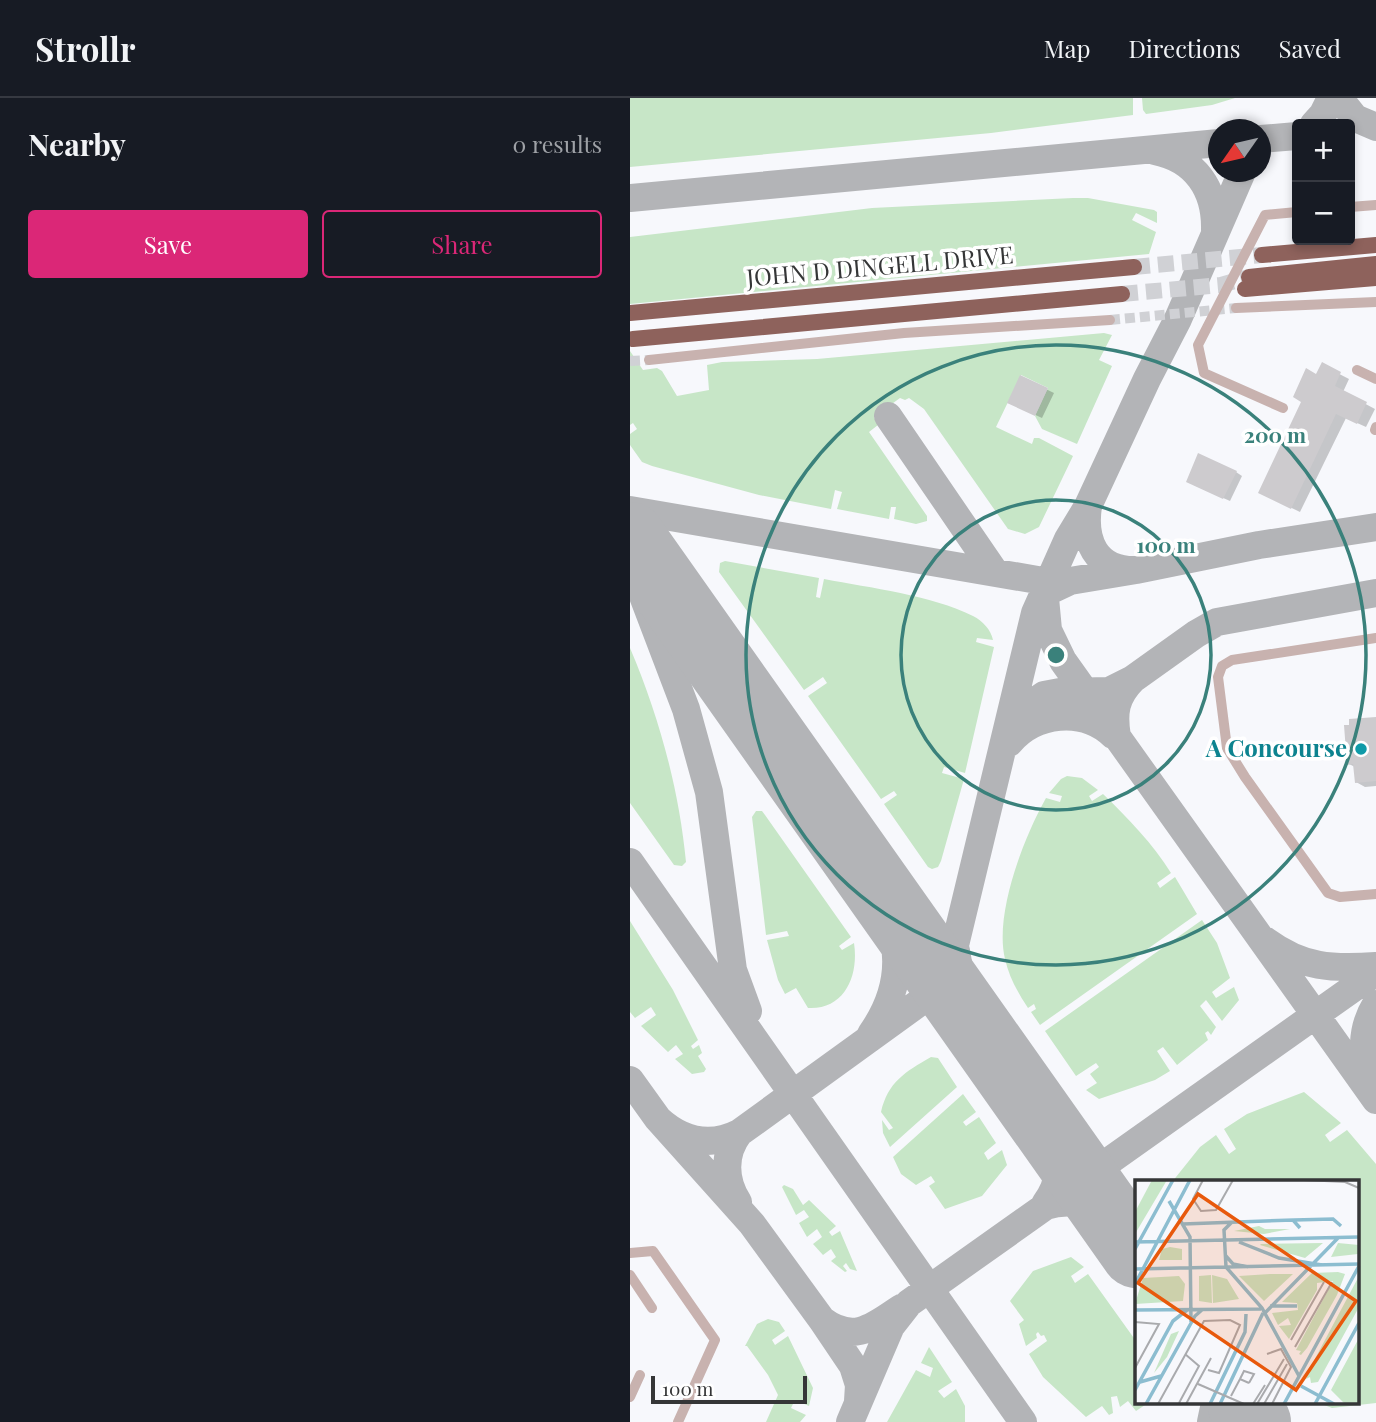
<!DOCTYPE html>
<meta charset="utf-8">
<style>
body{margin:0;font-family:"Playfair Display",serif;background:#242831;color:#f1f3f6}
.controls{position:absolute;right:21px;top:21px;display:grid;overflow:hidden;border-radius:7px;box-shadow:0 4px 10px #0003}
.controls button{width:63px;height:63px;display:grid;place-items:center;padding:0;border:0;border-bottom:2px solid #363941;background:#171b24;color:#f1f3f6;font:35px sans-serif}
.compass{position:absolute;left:578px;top:21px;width:63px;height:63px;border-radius:50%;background:#171b24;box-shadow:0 4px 10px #0003;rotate:236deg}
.scale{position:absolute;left:21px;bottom:18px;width:156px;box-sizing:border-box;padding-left:7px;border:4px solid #353637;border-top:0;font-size:19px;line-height:24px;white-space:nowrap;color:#353637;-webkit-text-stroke:5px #fff;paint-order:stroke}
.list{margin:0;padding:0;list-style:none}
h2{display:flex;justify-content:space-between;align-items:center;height:91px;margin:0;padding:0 28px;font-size:30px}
h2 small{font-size:23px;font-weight:400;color:#9ea1a6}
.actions{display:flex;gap:14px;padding:21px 28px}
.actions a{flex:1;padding:16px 0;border:2px solid #db2777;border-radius:7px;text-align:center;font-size:24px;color:#db2777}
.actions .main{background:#db2777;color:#fff}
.map{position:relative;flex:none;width:746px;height:1324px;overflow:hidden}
header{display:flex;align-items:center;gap:42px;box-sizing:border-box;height:98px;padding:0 35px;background:#171b24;border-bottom:2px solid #363941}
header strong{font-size:33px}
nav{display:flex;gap:38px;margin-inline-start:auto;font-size:24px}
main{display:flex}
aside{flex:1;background:#171b24}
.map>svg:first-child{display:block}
.green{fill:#c7e6c7}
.shadow{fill:#0003}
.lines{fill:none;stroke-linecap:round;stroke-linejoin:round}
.taxiway{stroke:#b3b4b7;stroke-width:28}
.runway{stroke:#b3b4b7;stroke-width:70}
.building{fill:#cdcbce}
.minor-tunnel{stroke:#d0d1d5;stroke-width:10;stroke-dasharray:10 5;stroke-linecap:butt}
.highway-tunnel{stroke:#d0d1d5;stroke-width:16;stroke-dasharray:16 8;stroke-linecap:butt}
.minor{stroke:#c8b2af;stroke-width:10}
.highway{stroke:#8e625c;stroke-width:16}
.ring{fill:none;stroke:#3a817b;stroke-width:3.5}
.culture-dot{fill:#0f9aa8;stroke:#fff;stroke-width:2.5}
.labels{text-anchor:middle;stroke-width:7;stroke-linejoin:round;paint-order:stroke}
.street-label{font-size:24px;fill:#353637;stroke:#fff}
.culture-label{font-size:24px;font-weight:bold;fill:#0d838f;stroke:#fff;text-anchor:end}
.inset-river{fill:none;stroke:#8cbdd0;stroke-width:3.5}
.inset-road{fill:none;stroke:#a9aaad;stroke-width:2}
.view{fill:#e8590c;fill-opacity:0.15;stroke:#e8590c;stroke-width:3.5}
.inset-edge{fill:none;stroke:#353637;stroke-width:3.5}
.centre{fill:#3a817b;stroke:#fff;stroke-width:3.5}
.ring-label{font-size:21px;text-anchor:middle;font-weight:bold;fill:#3a817b;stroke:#fff;stroke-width:7;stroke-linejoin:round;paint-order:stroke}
</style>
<header>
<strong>Strollr</strong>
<nav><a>Map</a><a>Directions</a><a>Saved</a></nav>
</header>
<main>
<aside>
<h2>Nearby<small>0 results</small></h2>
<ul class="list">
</ul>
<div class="actions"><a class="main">Save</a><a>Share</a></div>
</aside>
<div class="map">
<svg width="746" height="1324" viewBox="0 0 746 1324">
<rect width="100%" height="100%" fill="#f7f8fc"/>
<path class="green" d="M 0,0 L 503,0 L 503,17 L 361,35 L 0,69 Z
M 512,0 L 605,0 L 582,7 L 516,16 L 513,12 Z
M 443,100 L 458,100 L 524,112 L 527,114 L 527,125 L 506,115 L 502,122 L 526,134 L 519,156 L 0,206 L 0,139 L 242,110 Z
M 474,235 L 482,237 L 469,262 L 482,268 L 447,346 L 412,331 L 405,318 L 418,290 L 391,277 L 366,329 L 402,346 L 404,340 L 409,340 L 443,358 L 409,429 L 395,436 L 378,431 L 294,311 L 279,300 L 275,302 L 270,300 L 244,319 L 248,327 L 239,334 L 297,418 L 297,423 L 286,426 L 264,421 L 266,409 L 261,409 L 259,421 L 207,411 L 212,394 L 205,392 L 201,411 L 129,397 L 22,368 L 12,364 L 0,347 L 0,336 L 7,331 L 3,325 L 0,327 L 0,253 L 13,272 L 27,270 L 32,273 L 47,298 L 79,292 L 77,267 L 92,264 L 187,261 Z
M 95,463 L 189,480 L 186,499 L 190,500 L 194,481 C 241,490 301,497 343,518 C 353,523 361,532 363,542 L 347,540 L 346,544 L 364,549 L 335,675 L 314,669 L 312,675 L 334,681 L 311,763 L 308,769 L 302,771 L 298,769 L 254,706 L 267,697 L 264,693 L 251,701 L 178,598 L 197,585 L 193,579 L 174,592 L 89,474 L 90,465 Z
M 0,550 C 29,618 49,691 56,764 L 52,768 L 44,767 L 0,705 Z
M 437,678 L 452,680 L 468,692 L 459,698 L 462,703 L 473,696 C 498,720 523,746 541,775 L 527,785 L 530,790 L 545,779 L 567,816 L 410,927 L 401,914 L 406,911 L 404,906 L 398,910 C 388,895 379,879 375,861 C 364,816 394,739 416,700 L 430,704 L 432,698 L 419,695 L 431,681 Z
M 126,713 L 132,713 L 135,717 L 221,839 L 209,848 L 212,852 L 224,845 C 229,877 215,912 178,910 L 166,890 L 155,896 L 148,882 L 137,842 L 159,838 L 157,833 L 136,837 L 122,719 Z
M 572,822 L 587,845 L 600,880 L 582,894 L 586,900 L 604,889 L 609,902 L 592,923 L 576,902 L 570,908 L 586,929 L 581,937 L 578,933 L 575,935 L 578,942 L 547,967 L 533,949 L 527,953 L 540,973 L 525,982 L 469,1001 L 456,992 L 467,985 L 460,976 L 469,969 L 466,965 L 446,978 L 415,933 Z
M 0,823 L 43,892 L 68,942 L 61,948 L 63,951 L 69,947 L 72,955 L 68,958 L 76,971 L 74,974 L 62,976 L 45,961 L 53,956 L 46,947 L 38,954 L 11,928 L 26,917 L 21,909 L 5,920 L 0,914 Z
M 301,959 L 308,960 L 327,989 L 260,1049 L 253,1035 L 252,1022 L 259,1032 L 263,1030 L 251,1014 C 258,984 275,974 301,959 Z
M 674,994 L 711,1025 L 695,1037 L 700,1044 L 717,1032 L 746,1066 L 746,1305 L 702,1310 L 689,1305 L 727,1305 L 727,1084 L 542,1084 L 570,1049 L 586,1037 L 599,1056 L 606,1051 L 594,1031 L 617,1016 Z
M 333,996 L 346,1014 L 333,1024 L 336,1028 L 349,1019 L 366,1045 L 354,1055 L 358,1062 L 372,1052 L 377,1067 L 352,1098 L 315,1111 L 299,1088 L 305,1084 L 301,1078 L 286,1087 L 271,1076 L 263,1059 Z
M 154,1087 L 163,1091 L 173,1107 L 179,1102 L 206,1128 L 199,1134 L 202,1138 L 210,1133 L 227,1173 L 220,1171 L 216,1165 L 213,1168 L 217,1173 L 215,1174 L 201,1163 L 206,1159 L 201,1151 L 193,1157 L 183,1146 L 192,1139 L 187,1131 L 177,1139 L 169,1125 L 179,1119 L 174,1112 L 166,1117 L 152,1089 Z
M 441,1159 L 454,1169 L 441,1178 L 445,1185 L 458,1176 L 506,1243 L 506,1305 L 518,1305 L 506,1313 L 498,1303 L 490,1309 L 487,1298 L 481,1299 L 483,1315 L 479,1317 L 472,1308 L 456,1319 L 413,1279 L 399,1256 L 417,1243 L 414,1237 L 411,1238 L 408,1234 L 406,1236 L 407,1240 L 396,1248 L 389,1226 L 394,1222 L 380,1203 L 403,1173 Z
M 138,1221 L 149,1224 L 155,1233 L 142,1242 L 145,1247 L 158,1238 L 183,1290 L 179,1308 L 165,1302 L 161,1310 L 176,1317 L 170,1324 L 136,1324 L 148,1297 L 138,1277 L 117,1248 L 115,1248 L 127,1226 Z
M 299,1249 L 322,1284 L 308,1293 L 314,1300 L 326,1291 L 335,1308 L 335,1324 L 257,1324 L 286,1272 L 300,1279 L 303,1270 L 291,1265 Z"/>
<path class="shadow" d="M 692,267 L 719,281 L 713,294 L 745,311 L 736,329 L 716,320 L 670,414 L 639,399 Z
M 391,279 L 424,295 L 412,320 L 386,308 Z
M 606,374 L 612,378 L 600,403 L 564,387 Z
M 746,620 L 746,688 L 735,689 L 726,684 L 725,669 L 719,666 L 721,623 Z"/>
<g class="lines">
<path class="taxiway" d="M 709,0 L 725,20 L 746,29
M 684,26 L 693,16 L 701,0
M 631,41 L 667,38
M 525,53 C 565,61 586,91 585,132
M 0,100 L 589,45
M 258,318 L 364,473
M 458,408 C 453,442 465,472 504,472
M 0,412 L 419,484 L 437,483
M 0,464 L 56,611 L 79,694 L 103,872 L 118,913
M 423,491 L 440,483 L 506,472 L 629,447 L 746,429
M 415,500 L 418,532 L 433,563 L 746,1002
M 503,581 L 566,536 L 587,524 L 746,495
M 379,631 L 391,613 L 414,597 L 430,594 L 479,593 L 503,581 C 485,599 483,615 487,639
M 379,645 C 405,614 453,609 483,637
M 224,755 C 262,816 288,870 241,936
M 0,764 L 393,1324
M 636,843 C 673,870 702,871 746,868
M 326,853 L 334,899 L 355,941
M 0,982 L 28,1021 L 122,1126 L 192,1222 L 223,1268 L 229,1287 L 228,1303
M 740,987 C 732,958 730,932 746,906
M 28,1021 C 52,1043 79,1050 109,1035 L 297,899 L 313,881 L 326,843 L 405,515 L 438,441 L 458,408 L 517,281 L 548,221 L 612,74
M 108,1104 C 94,1082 93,1056 109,1035
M 415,1106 C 432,1084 431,1061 422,1035
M 415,1108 C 441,1100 463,1105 483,1122
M 192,1222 C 224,1246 243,1229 271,1210
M 622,1318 L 629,1324
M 220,1324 L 261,1228 L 279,1205 L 746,874
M 581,1324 L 585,1305"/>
<path class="runway" d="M 0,439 L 506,1155
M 612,1305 L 626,1324"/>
</g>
<path class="building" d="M 692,264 L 711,274 L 705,288 L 737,304 L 727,326 L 706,316 L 661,411 L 628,395 L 671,304 L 663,299 L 676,270 L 686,276 Z
M 390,277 L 418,290 L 405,318 L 377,305 Z
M 568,355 L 607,373 L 593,401 L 556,384 Z
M 746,619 L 746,683 L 725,685 L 723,666 L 717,667 L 714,627 L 719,627 L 719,621 Z"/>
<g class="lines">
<path class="minor-tunnel" d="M 480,222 L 606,210
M 0,263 L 19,262"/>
<path class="highway-tunnel" d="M 504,169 L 632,157
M 492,196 L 591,187 L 619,179"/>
<path class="minor" d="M 720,109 L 746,107
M 606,210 L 746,204
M 19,262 L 274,235 L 480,222
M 727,272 L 746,281
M 653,310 L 574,275 L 568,247 L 635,117 L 667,114
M 745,332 L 746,329
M 746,540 L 602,562 L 592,568 L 588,579 L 597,650 L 615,679 L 698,795 L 710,799 L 746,796
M 0,1155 L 23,1153 L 85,1242 L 48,1324
M 0,1177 L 22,1210
M 0,1299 L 10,1277"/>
<path class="highway" d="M 632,157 L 746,147
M 619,179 L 746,166
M 615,191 L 746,180
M 0,215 L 504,169
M 3,241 L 492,196"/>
</g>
<g class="ring">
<circle cx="426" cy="557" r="155"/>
<circle cx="426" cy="557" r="310"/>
</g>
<circle class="culture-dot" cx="731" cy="651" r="7"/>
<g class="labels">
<g class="street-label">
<text transform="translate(250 169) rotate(-5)" y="8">JOHN D DINGELL DRIVE</text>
</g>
<g class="culture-label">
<text x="717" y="659">A Concourse</text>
</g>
</g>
<g transform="translate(505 1082)">
<rect width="224" height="224" fill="#f7f8fc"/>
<path d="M 17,0 L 32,0 L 0,54 L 0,32 ZM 124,46 L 130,49 L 155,49 L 129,54 L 99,51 ZM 188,63 L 170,78 L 125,65 L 126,64 ZM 203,63 L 224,65 L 223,74 L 196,77 ZM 35,67 L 47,69 L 47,80 L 24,80 L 27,69 ZM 203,92 L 210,94 L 202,115 L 172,168 L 166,175 L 164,174 L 166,171 L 161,170 L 198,101 L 182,103 L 182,110 L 154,159 L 144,146 L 156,145 L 153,138 L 143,145 L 137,133 L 163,130 L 162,123 L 147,122 L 177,93 ZM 135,94 L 158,94 L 129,121 L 104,96 ZM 76,95 L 77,123 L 64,121 L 64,96 ZM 77,95 L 92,99 L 104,119 L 78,123 ZM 44,96 L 50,104 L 48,121 L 0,124 L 8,98 ZM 224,96 L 224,127 L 183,202 L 176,203 L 175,197 L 171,199 L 174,190 ZM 44,151 L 32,177 L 19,193 L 36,154 ZM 224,158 L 224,224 L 210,224 L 196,210 Z" fill="#c7e6c7"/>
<path class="inset-river" d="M 34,21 L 55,57 L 56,142M 159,40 L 198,39 L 206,46M 97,42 L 89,50 L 91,87 L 127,128 L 164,196M 48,44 L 158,40 L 165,48M 0,62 L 224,57M 104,62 L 144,78 L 187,85M 0,69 L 38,0M 90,75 L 98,84 L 113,87M 0,89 L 224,84M 0,104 L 55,0M 135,126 L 162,126M 0,130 L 126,129M 129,134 L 203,58M 5,202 L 26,196M 166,206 L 199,224M 0,210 L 38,141 L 52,130M 11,224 L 60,136 L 68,129M 75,224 L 110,152 L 111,134M 85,224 L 128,133M 149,224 L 224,86M 180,224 L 224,143"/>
<path class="inset-road" d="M 68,0 L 58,19 L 66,31 L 81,30 L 98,0M 169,0 L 210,2 L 224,8M 0,142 L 24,144 L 0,188M 156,160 L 189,102M 160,167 L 197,102M 132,174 L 146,169 L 156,187 L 137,224M 105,199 L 109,191 L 119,194 L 114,203M 63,204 L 109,224M 96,216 L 105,199 L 114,203M 44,223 L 64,186 L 50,174M 23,224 L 69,141 L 95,140 L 105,145 L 84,193 L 73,190M 51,224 L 76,178M 118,224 L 130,205M 122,224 L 149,179M 129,224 L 152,184"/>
<path class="view" d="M 63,14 L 221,121 L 161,210 L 3,103 Z"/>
<rect width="224" height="224" class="inset-edge"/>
</g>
<circle cx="426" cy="557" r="10" class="centre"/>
<g class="ring-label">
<text x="645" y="345">200 m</text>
<text x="536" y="455">100 m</text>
</g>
</svg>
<div class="controls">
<button>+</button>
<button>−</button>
</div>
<svg class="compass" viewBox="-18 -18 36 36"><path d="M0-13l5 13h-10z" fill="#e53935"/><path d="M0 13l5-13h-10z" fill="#9ea1a6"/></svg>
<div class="scale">100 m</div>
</div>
</main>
